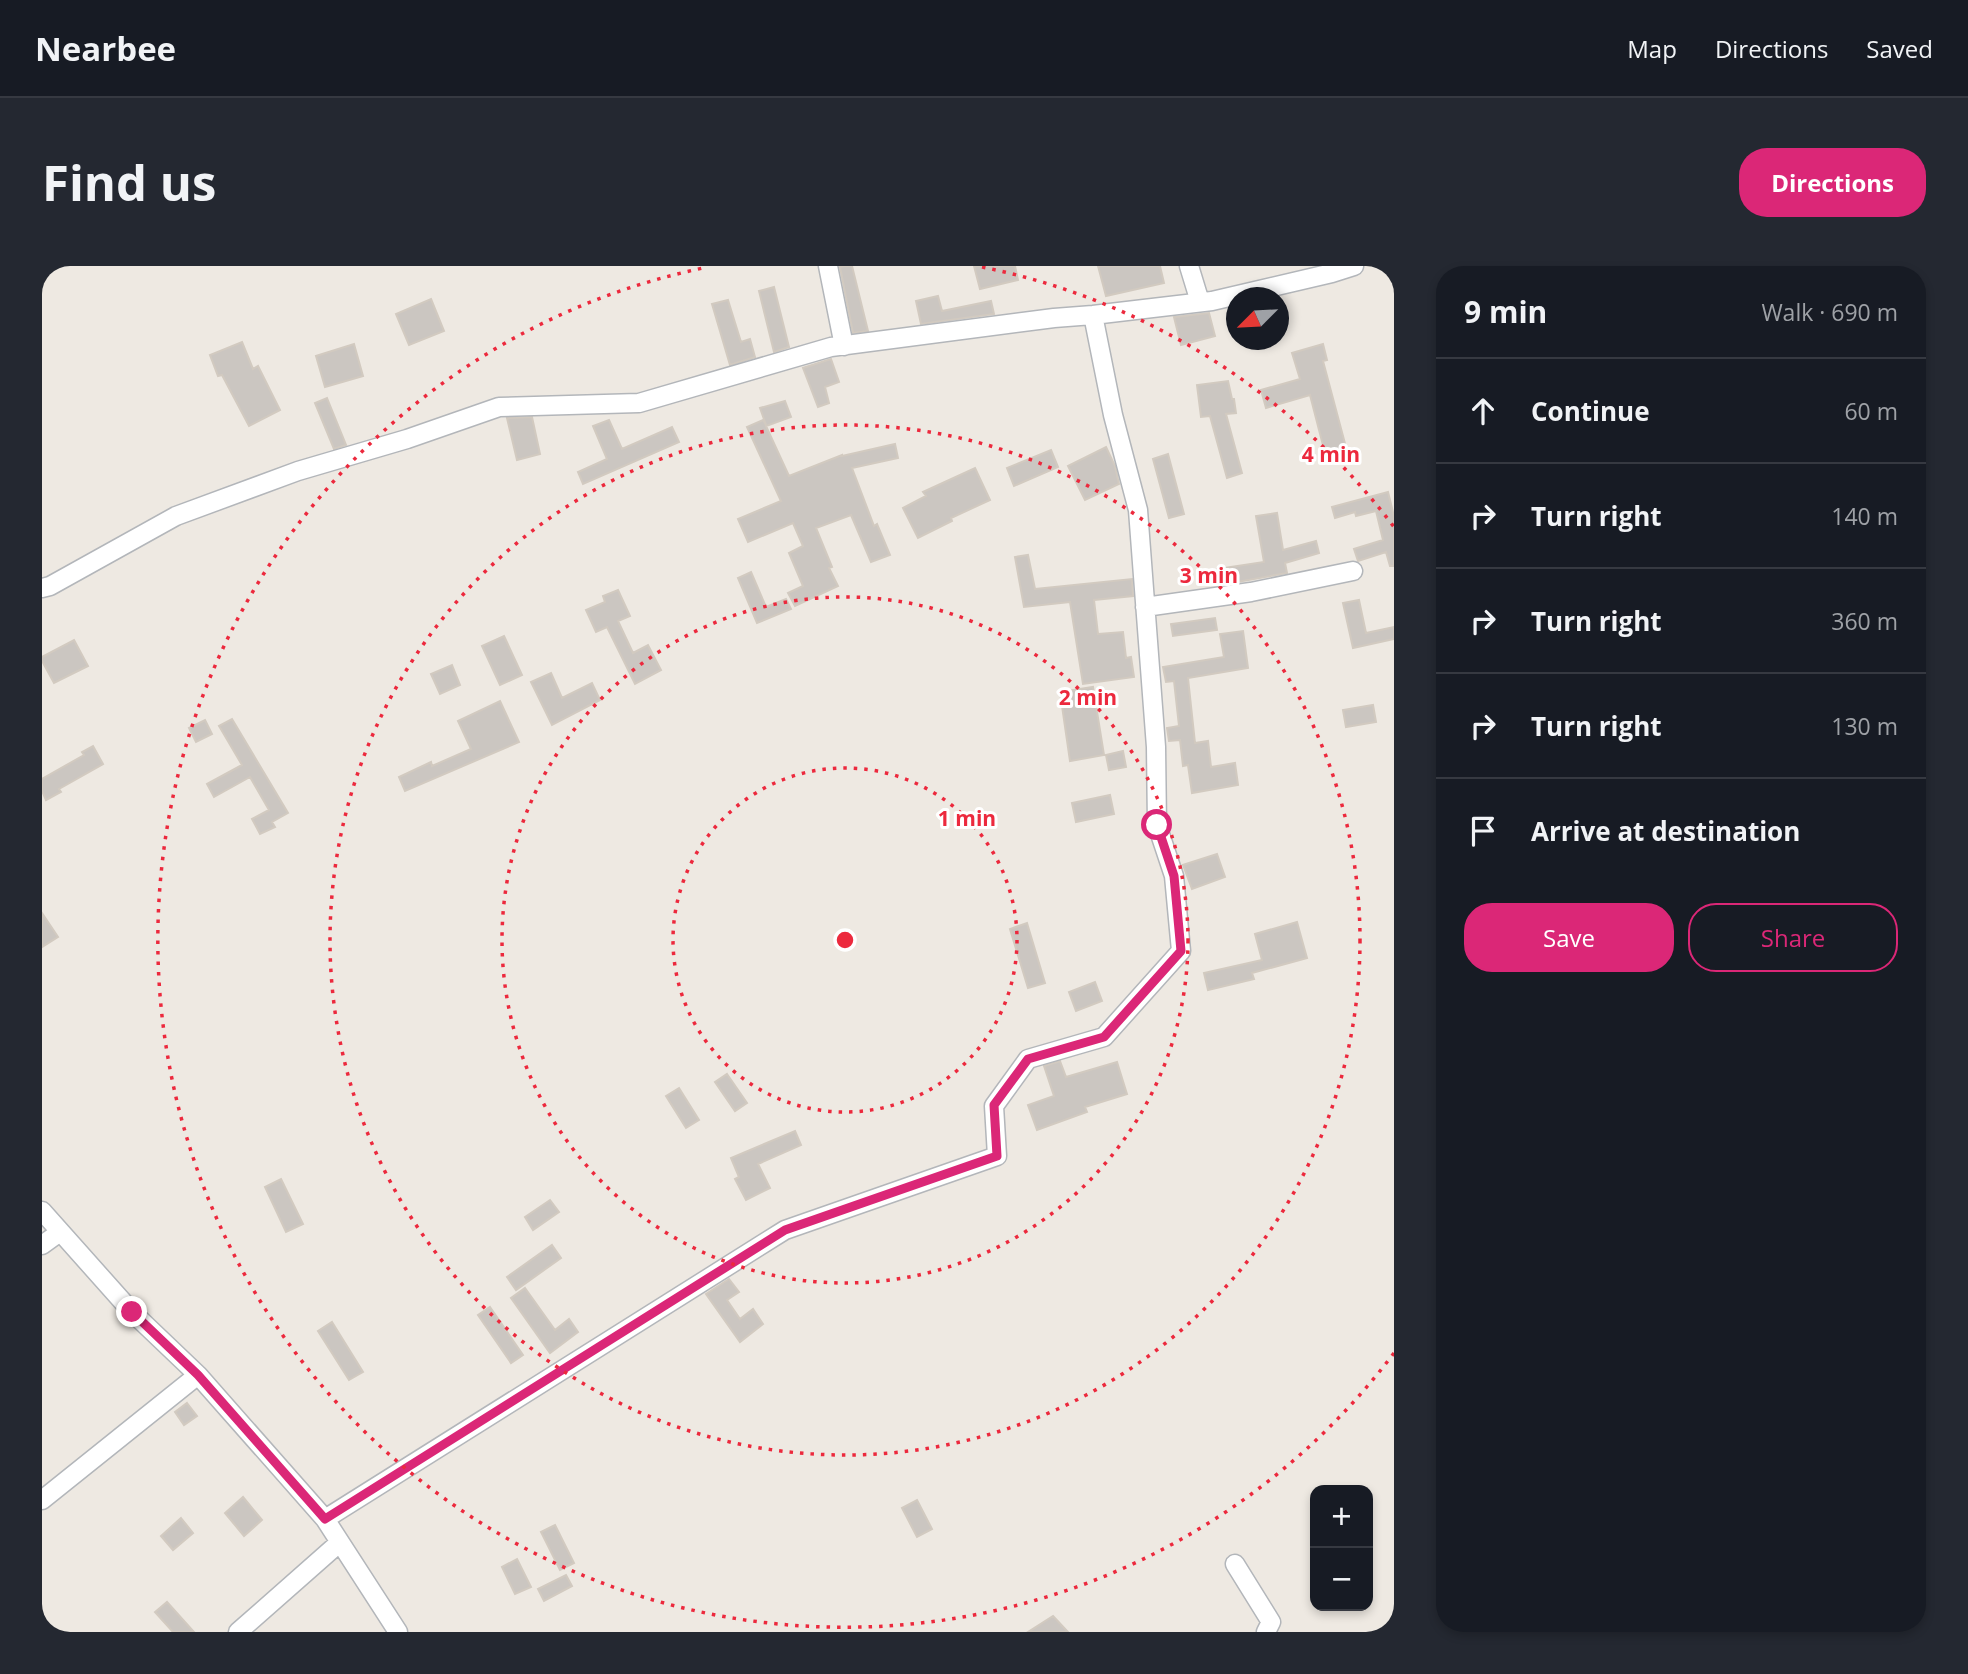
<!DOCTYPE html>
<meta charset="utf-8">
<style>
body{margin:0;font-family:"Open Sans",sans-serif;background:#242831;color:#f1f3f6}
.controls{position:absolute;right:21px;bottom:21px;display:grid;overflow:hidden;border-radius:14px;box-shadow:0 4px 10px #0003}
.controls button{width:63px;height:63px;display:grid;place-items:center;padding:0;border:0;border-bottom:2px solid #363941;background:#171b24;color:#f1f3f6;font:35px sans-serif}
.compass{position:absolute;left:1184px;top:21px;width:63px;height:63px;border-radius:50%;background:#171b24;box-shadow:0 4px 10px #0003;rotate:246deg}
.stop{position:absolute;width:21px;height:21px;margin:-16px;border:5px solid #db2777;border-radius:50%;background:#fff}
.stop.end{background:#db2777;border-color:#fff;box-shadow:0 2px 7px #0008}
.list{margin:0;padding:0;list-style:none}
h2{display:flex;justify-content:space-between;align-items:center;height:91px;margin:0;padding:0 28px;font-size:30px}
h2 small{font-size:23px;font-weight:400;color:#9ea1a6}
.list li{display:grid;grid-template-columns:46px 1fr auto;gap:21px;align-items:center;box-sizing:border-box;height:105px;padding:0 28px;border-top:2px solid #363941}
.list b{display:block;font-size:26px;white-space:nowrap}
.list em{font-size:23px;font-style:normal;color:#9ea1a6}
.actions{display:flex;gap:14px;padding:21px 28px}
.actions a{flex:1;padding:16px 0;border:2px solid #db2777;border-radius:28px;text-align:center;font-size:24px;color:#db2777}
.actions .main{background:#db2777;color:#fff}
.icon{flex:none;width:38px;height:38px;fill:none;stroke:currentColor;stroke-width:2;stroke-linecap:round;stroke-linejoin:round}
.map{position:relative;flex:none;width:1352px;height:1366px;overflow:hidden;border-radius:28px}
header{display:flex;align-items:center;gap:42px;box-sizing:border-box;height:98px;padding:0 35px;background:#171b24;border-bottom:2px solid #363941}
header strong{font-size:33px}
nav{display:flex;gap:38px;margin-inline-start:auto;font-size:24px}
.intro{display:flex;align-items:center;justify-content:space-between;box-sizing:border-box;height:168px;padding:0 42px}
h1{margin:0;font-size:49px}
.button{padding:18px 32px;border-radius:28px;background:#db2777;color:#fff;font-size:24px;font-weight:700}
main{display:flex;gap:42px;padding:0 42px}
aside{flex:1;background:#171b24;border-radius:28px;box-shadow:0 4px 10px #0003}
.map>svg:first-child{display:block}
.building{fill:#cbc6c1;stroke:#d2cac0;stroke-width:2}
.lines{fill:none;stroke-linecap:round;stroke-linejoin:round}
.minor-casing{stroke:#b3b6ba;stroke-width:21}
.minor{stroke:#fff;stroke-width:18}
.route{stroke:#db2777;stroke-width:9}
.ring{fill:none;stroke:#ec293d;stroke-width:3.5;stroke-dasharray:3.5 7}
.centre{fill:#ec293d;stroke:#fff;stroke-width:3.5}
.ring-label{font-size:21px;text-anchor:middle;font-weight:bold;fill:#ec293d;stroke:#fff;stroke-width:6;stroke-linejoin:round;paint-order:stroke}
</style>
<header>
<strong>Nearbee</strong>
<nav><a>Map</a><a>Directions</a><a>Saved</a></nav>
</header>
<div class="intro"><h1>Find us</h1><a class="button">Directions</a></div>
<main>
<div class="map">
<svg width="1352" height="1366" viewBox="0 0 1352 1366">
<rect width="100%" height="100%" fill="#eee9e2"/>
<path class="building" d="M 803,0 L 810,0 L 826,65 L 811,67 L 798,1 Z
M 932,0 L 973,0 L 976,14 L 938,23 Z
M 1056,0 L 1118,0 L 1122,17 L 1064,30 Z
M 732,21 L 747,81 L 732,86 L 717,25 Z
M 896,30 L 900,45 L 949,35 L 952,48 L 879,58 L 874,35 Z
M 389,33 L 402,65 L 367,79 L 354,48 Z
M 686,34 L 699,76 L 708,73 L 713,91 L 688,99 L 670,38 Z
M 1167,47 L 1173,70 L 1139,79 L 1132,51 Z
M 200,76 L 211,103 L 216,100 L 238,144 L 207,160 L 180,109 L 176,110 L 168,89 Z
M 312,78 L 321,110 L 283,121 L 274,90 Z
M 1281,78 L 1285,94 L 1281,95 L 1305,185 L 1284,191 L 1268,129 L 1224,142 L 1219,124 L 1258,113 L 1250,87 Z
M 789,93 L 797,116 L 783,121 L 787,137 L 776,141 L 761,102 Z
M 1186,115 L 1190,133 L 1192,133 L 1194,147 L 1184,148 L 1200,207 L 1185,212 L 1168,150 L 1159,151 L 1155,119 Z
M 285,132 L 304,179 L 292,183 L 273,137 Z
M 743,135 L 749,151 L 724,160 L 747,210 L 800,189 L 800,190 L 853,178 L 856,192 L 810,202 L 832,260 L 835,258 L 848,289 L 829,296 L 809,249 L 774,262 L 790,301 L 787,302 L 796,320 L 753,340 L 746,327 L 761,320 L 747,287 L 761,280 L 751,257 L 706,276 L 696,253 L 739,235 L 705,161 L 721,154 L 724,159 L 718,142 Z
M 490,151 L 498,188 L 475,194 L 465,152 Z
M 567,154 L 580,183 L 630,161 L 637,176 L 541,218 L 536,206 L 565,193 L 551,160 Z
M 1064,181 L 1073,200 L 1077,218 L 1043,234 L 1026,200 Z
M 1009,184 L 1016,201 L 972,220 L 965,202 Z
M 1126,188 L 1142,248 L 1127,252 L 1111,193 Z
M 933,202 L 948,234 L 909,252 L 910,255 L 876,272 L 861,242 L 884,230 L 881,226 Z
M 1346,226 L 1352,250 L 1352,300 L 1348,300 L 1344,286 L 1316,295 L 1312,283 L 1341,274 L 1334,245 L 1314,250 L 1313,246 L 1293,252 L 1290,241 Z
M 1235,247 L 1241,284 L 1274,275 L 1277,287 L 1243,297 L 1245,307 L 1178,319 L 1175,303 L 1222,296 L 1214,250 Z
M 986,289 L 993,323 L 1090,313 L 1091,330 L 1052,334 L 1056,368 L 1081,366 L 1084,392 L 1089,391 L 1092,411 L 1041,418 L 1028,336 L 982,341 L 973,291 Z
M 709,306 L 724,341 L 744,333 L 749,343 L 715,357 L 696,312 Z
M 576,324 L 588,350 L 576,355 L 591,387 L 606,379 L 619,404 L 593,418 L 565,361 L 554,366 L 544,344 L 563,336 L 561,330 Z
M 1317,334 L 1324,367 L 1352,361 L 1352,373 L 1311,382 L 1301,337 Z
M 1173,352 L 1175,364 L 1131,370 L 1129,358 Z
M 1201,365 L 1206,402 L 1146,412 L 1153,477 L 1166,475 L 1169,501 L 1193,497 L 1196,519 L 1150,527 L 1146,499 L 1141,500 L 1138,474 L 1127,475 L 1125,462 L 1137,460 L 1132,415 L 1124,416 L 1121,401 L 1182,391 L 1178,368 Z
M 462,370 L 480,409 L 458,419 L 440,380 Z
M 32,374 L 46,400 L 12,417 L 0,395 L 0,391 Z
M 410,399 L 418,419 L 398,428 L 389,408 Z
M 509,407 L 520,432 L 550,417 L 558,434 L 510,459 L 489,416 Z
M 1051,421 L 1062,489 L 1028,495 L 1018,426 Z
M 458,435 L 477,476 L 363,525 L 357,511 L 389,496 L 390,500 L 429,483 L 416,455 Z
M 1331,439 L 1334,456 L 1304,461 L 1301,444 Z
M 190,453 L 246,547 L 230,556 L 233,561 L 218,568 L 210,553 L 227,544 L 208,511 L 172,531 L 165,518 L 200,499 L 177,460 Z
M 163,454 L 170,468 L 154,476 L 147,462 Z
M 51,480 L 61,498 L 17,523 L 19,526 L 4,534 L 0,525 L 0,513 L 42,489 L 40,486 Z
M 1081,485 L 1084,501 L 1067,504 L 1064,489 Z
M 1068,529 L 1072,548 L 1034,556 L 1030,537 Z
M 1175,588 L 1183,611 L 1150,623 L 1141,599 Z
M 0,647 L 16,671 L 0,681 Z
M 1255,656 L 1265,692 L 1210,707 L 1212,713 L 1166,724 L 1162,707 L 1220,694 L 1213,668 Z
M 985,657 L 1003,717 L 986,722 L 968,663 Z
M 1053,716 L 1060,735 L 1034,745 L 1027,726 Z
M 1018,795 L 1024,811 L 1075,796 L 1085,828 L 1043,841 L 1045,846 L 995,864 L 986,839 L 1012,830 L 1002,800 Z
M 685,808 L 705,837 L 693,845 L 673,816 Z
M 637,822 L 657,854 L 644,862 L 624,830 Z
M 753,865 L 759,879 L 716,898 L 728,922 L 704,934 L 693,913 L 697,911 L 689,892 Z
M 239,913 L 261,958 L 244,966 L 223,921 Z
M 508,934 L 517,946 L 491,964 L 483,951 Z
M 510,979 L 519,992 L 474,1024 L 465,1011 Z
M 687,1013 L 697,1026 L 685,1034 L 698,1053 L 711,1043 L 721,1058 L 698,1076 L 664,1028 Z
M 483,1022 L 513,1064 L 527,1053 L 536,1066 L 508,1087 L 469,1032 Z
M 448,1041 L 481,1089 L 469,1097 L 436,1049 Z
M 290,1056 L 321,1106 L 307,1114 L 276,1065 Z
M 145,1137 L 155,1150 L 142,1159 L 133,1146 Z
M 201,1231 L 220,1254 L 202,1270 L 183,1247 Z
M 875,1234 L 890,1263 L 875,1271 L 860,1242 Z
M 139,1252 L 151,1267 L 131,1284 L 119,1270 Z
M 513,1259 L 532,1297 L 518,1304 L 499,1266 Z
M 475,1293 L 489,1321 L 473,1328 L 460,1301 Z
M 524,1309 L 530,1320 L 502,1335 L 496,1323 Z
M 125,1336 L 152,1366 L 131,1366 L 113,1346 Z
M 1011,1350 L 1026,1366 L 986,1366 Z"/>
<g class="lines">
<g class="minor-casing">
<path id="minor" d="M 786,0 L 802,80
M 1147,0 L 1158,36
M 0,322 L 8,320 L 134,250 L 256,205 L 365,173 L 457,141 L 597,137 L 789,81 L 1012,52 L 1051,49 L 1170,35 L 1290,7 L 1312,0
M 1103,341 L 1209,326 L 1311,305
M 0,945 L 90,1046 L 156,1109 L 283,1253 L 356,1366
M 0,979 L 18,966
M 0,1234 L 156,1109
M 283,1253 L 743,964 L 955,890 L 952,840 L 986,793 L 1062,771 L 1139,685 L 1132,610 L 1115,559 L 1114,481 L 1096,244 L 1071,149 L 1051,49
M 1193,1298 L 1229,1356 L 1224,1366
M 196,1366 L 297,1277"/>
</g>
<use href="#minor" class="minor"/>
</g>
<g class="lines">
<path class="route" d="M 90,1046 L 156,1109 L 283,1253 L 743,964 L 955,890 L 952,839 L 986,793 L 1062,771 L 1139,685 L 1132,610 L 1115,559"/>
</g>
<g class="ring">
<circle cx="803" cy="674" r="172"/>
<circle cx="803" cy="674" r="343"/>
<circle cx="803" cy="674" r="515"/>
<path d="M1352 1087A687 687 0 1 1 666 1M940 1A687 687 0 0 1 1352 261"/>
</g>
<circle cx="803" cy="674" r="10" class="centre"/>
<g class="ring-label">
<text x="1289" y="196">4 min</text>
<text x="1167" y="317">3 min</text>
<text x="1046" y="439">2 min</text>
<text x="925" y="560">1 min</text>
</g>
</svg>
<div class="controls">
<button>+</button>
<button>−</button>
</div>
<svg class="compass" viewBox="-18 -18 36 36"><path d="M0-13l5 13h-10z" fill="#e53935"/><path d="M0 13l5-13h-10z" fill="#9ea1a6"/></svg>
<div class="stop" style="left:1115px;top:559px"></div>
<div class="stop end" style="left:90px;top:1046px"></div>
</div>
<aside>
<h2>9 min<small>Walk · 690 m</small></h2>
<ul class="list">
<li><svg class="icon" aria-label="ahead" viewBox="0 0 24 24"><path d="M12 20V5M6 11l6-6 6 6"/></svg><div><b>Continue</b></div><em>60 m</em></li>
<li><svg class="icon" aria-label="right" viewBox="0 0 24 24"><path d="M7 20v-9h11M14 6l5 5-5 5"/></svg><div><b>Turn right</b></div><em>140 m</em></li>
<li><svg class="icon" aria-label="right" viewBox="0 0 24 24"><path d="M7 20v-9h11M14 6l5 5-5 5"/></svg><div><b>Turn right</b></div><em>360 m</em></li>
<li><svg class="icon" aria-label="right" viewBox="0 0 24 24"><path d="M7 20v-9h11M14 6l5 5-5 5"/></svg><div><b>Turn right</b></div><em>130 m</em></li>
<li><svg class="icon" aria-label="arrive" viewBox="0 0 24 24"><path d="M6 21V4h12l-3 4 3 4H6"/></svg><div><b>Arrive at destination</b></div></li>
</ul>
<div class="actions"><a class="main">Save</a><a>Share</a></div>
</aside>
</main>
